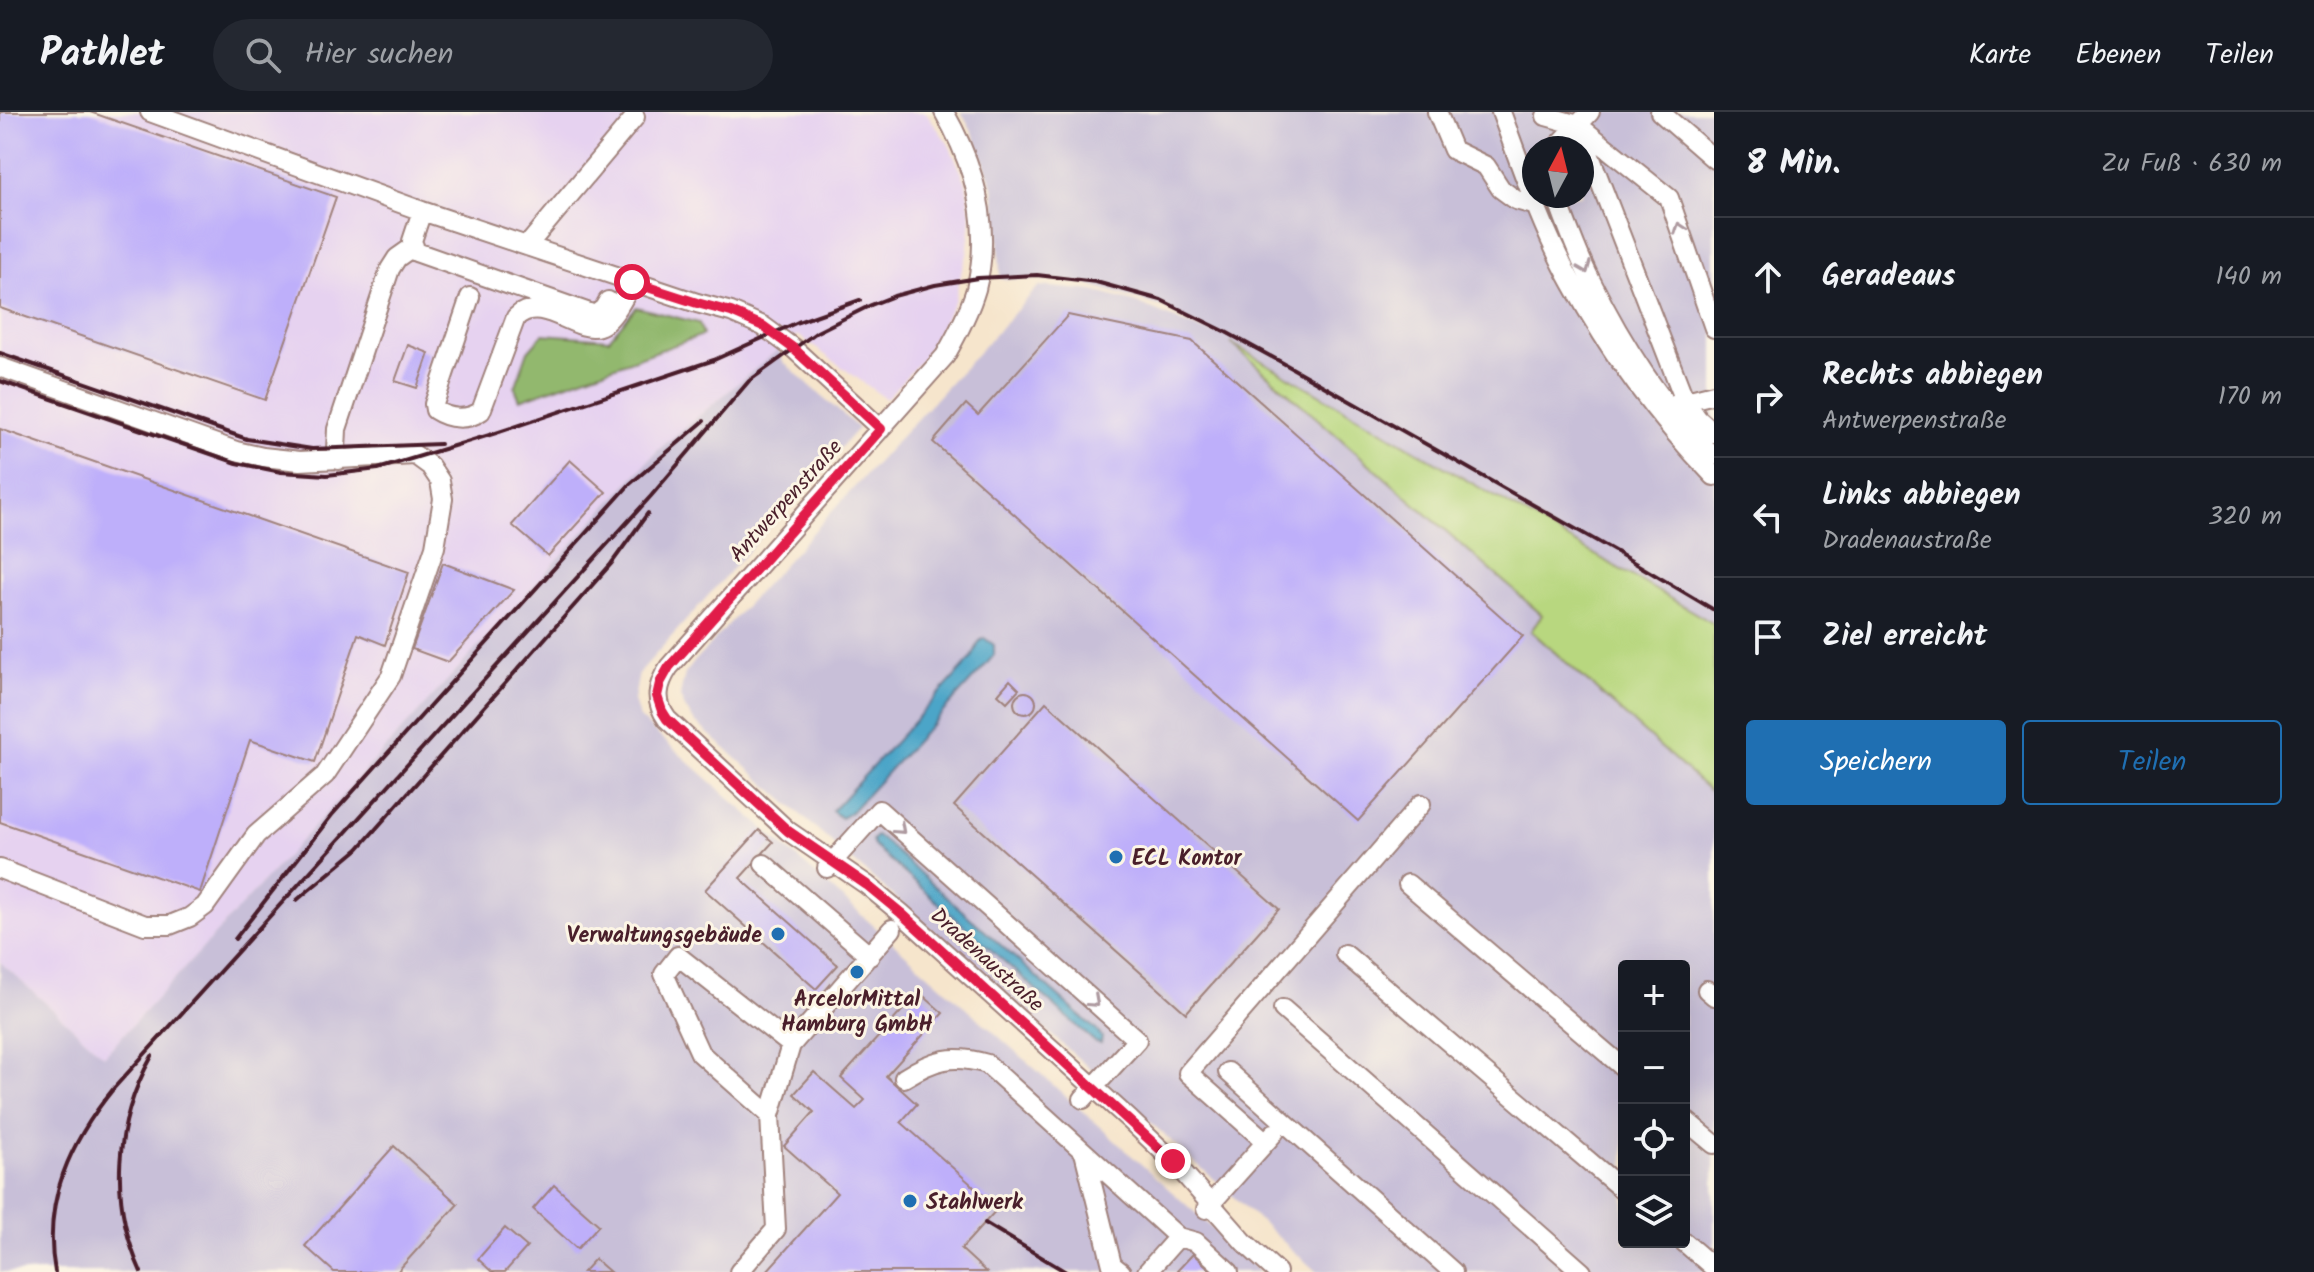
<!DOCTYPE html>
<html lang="de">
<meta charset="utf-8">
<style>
body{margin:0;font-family:Kalam,sans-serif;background:#242831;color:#f1f3f6}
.controls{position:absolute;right:24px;bottom:24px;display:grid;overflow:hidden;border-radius:8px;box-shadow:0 8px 32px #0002}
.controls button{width:72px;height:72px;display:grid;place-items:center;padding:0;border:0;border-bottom:2px solid #363941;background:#171b24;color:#f1f3f6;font:40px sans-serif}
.compass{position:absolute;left:1522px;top:24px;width:72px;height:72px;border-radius:50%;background:#171b24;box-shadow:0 8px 32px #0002;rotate:7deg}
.stop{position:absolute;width:24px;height:24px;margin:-18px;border:6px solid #e11d48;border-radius:50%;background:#fff}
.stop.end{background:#e11d48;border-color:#fff;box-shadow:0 2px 8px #0008}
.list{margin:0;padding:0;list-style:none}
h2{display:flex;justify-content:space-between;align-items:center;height:104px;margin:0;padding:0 32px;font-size:34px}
h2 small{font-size:26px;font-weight:400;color:#9ea1a6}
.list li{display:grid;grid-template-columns:52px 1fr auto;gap:24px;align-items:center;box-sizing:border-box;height:120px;padding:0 32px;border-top:2px solid #363941}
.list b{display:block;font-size:30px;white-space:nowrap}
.list p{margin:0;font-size:26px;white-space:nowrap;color:#9ea1a6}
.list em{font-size:26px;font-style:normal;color:#9ea1a6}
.actions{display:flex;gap:16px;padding:24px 32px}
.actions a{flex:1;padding:18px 0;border:2px solid #1f6fb2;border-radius:8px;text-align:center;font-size:28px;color:#1f6fb2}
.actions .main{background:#1f6fb2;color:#fff}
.icon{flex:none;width:44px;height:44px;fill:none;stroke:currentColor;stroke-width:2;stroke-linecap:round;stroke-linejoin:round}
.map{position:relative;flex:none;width:1714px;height:1160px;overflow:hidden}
header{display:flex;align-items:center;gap:48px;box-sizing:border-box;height:112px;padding:0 40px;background:#171b24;border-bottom:2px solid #363941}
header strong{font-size:38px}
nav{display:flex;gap:44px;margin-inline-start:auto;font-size:28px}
.search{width:560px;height:72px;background:#242831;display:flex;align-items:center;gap:20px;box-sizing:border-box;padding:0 28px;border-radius:44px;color:#9ea1a6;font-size:30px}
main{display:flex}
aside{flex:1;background:#171b24}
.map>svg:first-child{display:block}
.built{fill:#e6d2f0}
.industrial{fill:#c8bfd8;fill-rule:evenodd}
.green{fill:#b8d77f;stroke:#817b55;stroke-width:2}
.forest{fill:#92b86e;stroke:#6e6c4c;stroke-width:2}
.water{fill:#4ba5c8;stroke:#4a627a;stroke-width:2}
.building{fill:#beaffa}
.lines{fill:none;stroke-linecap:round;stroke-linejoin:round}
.minor-casing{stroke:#a0827c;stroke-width:22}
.minor{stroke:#fff;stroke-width:18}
.rail{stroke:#4a1f2b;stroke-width:4}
.oneway{stroke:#ae9aa0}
.route{stroke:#e11d48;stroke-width:10}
.poi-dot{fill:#1f6fb2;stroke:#fcf5e5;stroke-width:3}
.labels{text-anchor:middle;stroke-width:6;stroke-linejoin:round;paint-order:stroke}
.street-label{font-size:22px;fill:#4a1f2b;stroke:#fcf5e5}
.poi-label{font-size:22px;font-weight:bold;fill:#4a1f2b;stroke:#fcf5e5;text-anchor:start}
</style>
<header>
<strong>Pathlet</strong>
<div class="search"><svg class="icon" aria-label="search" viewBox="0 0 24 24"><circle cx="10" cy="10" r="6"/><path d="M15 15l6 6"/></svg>Hier suchen</div>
<nav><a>Karte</a><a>Ebenen</a><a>Teilen</a></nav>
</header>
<main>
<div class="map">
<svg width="1714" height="1160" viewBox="0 0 1714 1160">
<rect width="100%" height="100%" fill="#fcf5e5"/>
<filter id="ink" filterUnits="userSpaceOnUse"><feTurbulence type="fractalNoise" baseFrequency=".0125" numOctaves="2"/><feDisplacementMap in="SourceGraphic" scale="16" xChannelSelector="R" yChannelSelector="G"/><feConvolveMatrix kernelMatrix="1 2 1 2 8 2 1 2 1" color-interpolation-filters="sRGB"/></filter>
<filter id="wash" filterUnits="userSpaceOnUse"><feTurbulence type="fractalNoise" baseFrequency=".006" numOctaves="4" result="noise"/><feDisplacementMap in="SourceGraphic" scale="32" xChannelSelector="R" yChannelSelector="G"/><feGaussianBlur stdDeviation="1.8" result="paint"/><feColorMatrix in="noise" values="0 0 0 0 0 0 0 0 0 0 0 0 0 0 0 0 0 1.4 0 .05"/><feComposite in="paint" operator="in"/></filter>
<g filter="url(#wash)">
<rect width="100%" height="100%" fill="#f6e5cc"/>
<path class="built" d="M 0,0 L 926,0 L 949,33 L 966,70 L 971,106 L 967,143 L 961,161 L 954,190 L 923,246 L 886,287 L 798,223 L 779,237 L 658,338 L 104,944 L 0,850 Z"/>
<path class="industrial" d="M 961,0 L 1714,0 L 1714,512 L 1236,234 L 1542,503 L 1532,518 L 1714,683 L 1714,1160 L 1317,1160 L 1129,991 L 694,609 L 685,596 L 680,585 L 682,574 L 685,562 L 695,549 L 1039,174 L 1093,179 L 1134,190 L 1216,224 L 1162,195 L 1090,173 L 1054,168 L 1000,167 L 999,128 L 993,75 L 974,23 ZM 1534,36 L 1582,36 L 1582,84 L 1534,84 ZM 1624,854 L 1684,854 L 1684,1130 L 1624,1130 Z
M 779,237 L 783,250 L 858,316 L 639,561 L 634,588 L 639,606 L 1032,954 L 1261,1160 L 0,1160 L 0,850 L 104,944 L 658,338 Z"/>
<path class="green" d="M 1231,231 L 1714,512 L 1714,683 L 1531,519 L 1542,503 Z"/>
<path class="forest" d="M 636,195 L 699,211 L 703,223 L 520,288 L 515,276 L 528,239 L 543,222 L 609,227 Z"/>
<path class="water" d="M 984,526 L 994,533 L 994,543 L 984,555 L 851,700 L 841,706 L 832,699 L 972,546 L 979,530 Z
M 876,724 L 884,729 L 1096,918 L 1102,925 L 1101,931 L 1095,930 L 874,734 L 872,728 Z"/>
<g id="blocks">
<path class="building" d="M 0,0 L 90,0 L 336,85 L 265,288 L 0,196 Z
M 1068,203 L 1192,229 L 1523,524 L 1358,709 L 933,330 L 966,292 L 978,303 Z
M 408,233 L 429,241 L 417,276 L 395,269 Z
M 0,317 L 409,460 L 385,533 L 358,522 L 315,650 L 250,628 L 200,780 L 0,710 Z
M 570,348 L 606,380 L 548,444 L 512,413 Z
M 443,451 L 514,478 L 448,550 L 412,537 Z
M 1010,568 L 1019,577 L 1007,590 L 998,582 Z
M1014 591a11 11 0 1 1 22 0a11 11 0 1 1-22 0Z
M 1046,590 L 1279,797 L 1186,901 L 954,694 Z
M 759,718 L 773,730 L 740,766 L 838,853 L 816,877 L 705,778 Z
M 919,880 L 943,901 L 886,964 L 917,992 L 901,1010 L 998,1096 L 961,1137 L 986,1160 L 766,1160 L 837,1081 L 784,1034 L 814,1000 L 794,982 L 814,960 L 856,997 L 865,988 L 841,966 Z
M 394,1034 L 458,1092 L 397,1160 L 334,1160 L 305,1134 Z
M 554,1073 L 599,1113 L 577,1137 L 533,1097 Z
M 505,1116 L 527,1135 L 505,1160 L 492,1160 L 478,1147 Z
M 1193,1142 L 1213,1160 L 1176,1160 Z
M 595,1147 L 610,1160 L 583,1160 Z"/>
</g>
</g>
<g filter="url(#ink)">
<use href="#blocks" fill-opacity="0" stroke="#a0827c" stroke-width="2"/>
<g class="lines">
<g class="minor-casing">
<path id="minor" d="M 150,0 L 422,99 L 697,191 L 731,200 L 763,214 L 793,236 L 881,317
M 944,0 C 975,54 992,114 976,177 C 969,201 957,223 945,244 L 669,555 C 657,573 654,589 667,607 L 788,719 L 867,773 L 901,801 L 1130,1008 L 1173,1049 L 1244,1130 L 1277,1160
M 1437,0 L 1453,38 L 1486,54 L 1501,77 L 1516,88 L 1537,94
M 1501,0 C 1522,57 1542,117 1572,171 C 1610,241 1659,307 1714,364
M 1660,0 L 1714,47
M 1546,4 L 1578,13 L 1669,86 L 1714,216
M 1578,13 L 1685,289 L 1698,307 L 1714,321
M 1556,36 L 1590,0
M 1556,84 C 1567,112 1577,142 1591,169 C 1620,228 1664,300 1714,344
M 422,99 L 412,129 L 416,140 L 595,203 L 604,196 L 608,189
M 527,134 L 635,5
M 470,185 L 434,292 L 435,298 C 449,307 467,309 481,299 L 516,205 C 542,181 576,222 599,214 C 612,210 626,182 632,170
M 0,255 L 236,339 L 263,345 L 300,349 L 415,343 L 430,354 L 440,369 L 443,387 L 435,435 L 391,564 L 325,663 L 256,723 L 205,794 L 190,805 L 170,813 L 145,813 L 0,757
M 1674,292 L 1714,282
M 339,348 L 336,338 L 337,317 L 390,157 L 397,146 L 414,134
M 764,752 L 870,844
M 827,756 L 879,698 L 1137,928 L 1083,987
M 1408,772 L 1624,956
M 1345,842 L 1624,1079
M 1707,878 L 1714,884
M 1283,897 L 1582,1160
M 1228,960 L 1453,1160
M 904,966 C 934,947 953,942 987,952 L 1178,1125 L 1196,1130 L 1229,1160
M 770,1003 L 700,941 L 664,862 L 678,844 L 791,933
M 1684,1007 L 1714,1032
M 1266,1030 L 1188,961 L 1421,692
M 1084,1040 L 1112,1153 L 1121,1160
M 1206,1097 L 1274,1021
M 1684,1130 L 1714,1156
M 739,1160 L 776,1117 L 770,1003 L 791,933 L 892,817
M 1147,1160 L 1178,1125"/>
</g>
<use href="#minor" class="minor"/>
<path class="rail" d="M 0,241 L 247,327 L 312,337 L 440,332
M 0,269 L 237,351 L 281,360 L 327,363 L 378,357 L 496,321 L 714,248 L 798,210 L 860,188
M 297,788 L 358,737 L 611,452 L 648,401
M 235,827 L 332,703 L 630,372 L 704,309
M 985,1111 L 1066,1160
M 55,1160 C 42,1089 70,1030 114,976 L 651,384 L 749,269 L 817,220 L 871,193 L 894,184 L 935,173 L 978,166 L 1037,163 L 1096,170 L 1161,188 L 1224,219 L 1283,251 L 1618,441 L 1714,498
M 141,1160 C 109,1089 114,1011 152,944"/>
</g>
<defs><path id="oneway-chevron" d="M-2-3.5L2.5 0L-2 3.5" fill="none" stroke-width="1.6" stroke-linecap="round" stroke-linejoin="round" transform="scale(2)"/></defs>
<g class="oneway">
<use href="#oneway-chevron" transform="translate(1680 116) rotate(-109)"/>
<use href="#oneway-chevron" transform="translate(1585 156) rotate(68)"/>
<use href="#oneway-chevron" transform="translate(900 717) rotate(42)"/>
<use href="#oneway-chevron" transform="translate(1094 890) rotate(42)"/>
</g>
</g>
<g class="lines" filter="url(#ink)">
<path class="route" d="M 632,170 L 697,191 L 731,200 L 763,214 L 793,236 L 881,317 L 669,555 L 660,571 L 657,584 L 662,599 L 667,607 L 788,719 L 867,773 L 901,801 L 1173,1049"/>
</g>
<g class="poi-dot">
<circle cx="1116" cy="745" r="8"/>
<circle cx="778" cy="822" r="8"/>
<circle cx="857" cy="860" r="8"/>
<circle cx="910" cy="1089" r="8"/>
</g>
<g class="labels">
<g class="street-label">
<text transform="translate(785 388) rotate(-48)" y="8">Antwerpenstraße</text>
<text transform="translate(988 847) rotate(42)" y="8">Dradenaustraße</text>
</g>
<g class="poi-label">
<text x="1132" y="753">ECL Kontor</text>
<text x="762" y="830" text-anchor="end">Verwaltungsgebäude</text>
<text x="857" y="894" text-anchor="middle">ArcelorMittal<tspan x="857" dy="25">Hamburg GmbH</tspan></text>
<text x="926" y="1097">Stahlwerk</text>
</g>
</g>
</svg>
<div class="controls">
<button>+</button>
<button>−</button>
<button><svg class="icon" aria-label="locate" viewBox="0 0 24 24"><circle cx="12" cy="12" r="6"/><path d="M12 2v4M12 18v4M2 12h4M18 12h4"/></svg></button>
<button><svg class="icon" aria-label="layers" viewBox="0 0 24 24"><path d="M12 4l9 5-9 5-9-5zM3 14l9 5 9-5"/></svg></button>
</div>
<svg class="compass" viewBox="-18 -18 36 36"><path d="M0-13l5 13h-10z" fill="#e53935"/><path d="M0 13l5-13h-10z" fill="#9ea1a6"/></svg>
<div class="stop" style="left:632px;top:170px"></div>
<div class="stop end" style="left:1173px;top:1049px"></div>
</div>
<aside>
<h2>8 Min.<small>Zu Fuß · 630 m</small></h2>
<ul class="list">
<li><svg class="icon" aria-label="ahead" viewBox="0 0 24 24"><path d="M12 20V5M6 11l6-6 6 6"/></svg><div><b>Geradeaus</b></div><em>140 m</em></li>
<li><svg class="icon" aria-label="right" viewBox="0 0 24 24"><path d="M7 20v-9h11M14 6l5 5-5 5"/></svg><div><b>Rechts abbiegen</b><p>Antwerpenstraße</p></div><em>170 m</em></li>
<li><svg class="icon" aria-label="left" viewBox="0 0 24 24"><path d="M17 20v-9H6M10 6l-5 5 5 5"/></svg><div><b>Links abbiegen</b><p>Dradenaustraße</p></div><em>320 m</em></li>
<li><svg class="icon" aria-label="arrive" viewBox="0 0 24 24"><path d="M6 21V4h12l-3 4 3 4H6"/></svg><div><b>Ziel erreicht</b></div></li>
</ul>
<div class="actions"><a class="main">Speichern</a><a>Teilen</a></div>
</aside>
</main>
